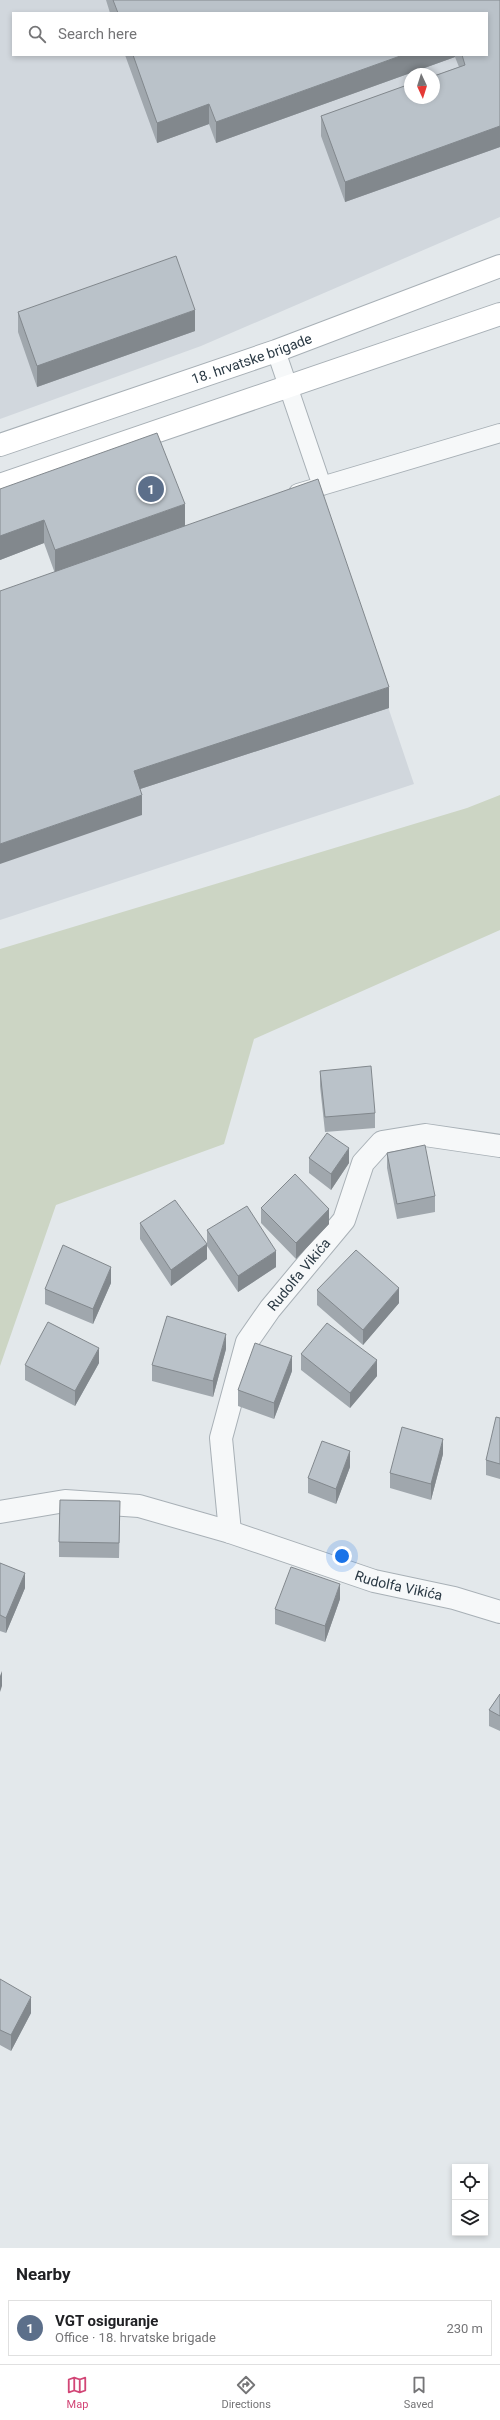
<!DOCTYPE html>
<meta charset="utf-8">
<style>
body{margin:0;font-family:Roboto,sans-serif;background:#f6f6f6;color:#202124}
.controls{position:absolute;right:12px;bottom:12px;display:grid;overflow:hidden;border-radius:0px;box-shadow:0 2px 6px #0003}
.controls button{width:36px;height:36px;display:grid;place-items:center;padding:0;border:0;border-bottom:1px solid #e0e0e0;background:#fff;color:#202124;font:20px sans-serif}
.compass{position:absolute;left:404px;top:68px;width:36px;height:36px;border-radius:50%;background:#fff;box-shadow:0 2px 6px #0003;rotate:176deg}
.you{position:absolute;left:342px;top:1556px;width:14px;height:14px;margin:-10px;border:3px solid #fff;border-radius:50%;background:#1a73e8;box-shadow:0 0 0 6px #1a73e833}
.badge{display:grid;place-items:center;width:26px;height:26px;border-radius:50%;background:#d24676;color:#fff;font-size:13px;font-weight:700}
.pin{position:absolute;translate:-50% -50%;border:2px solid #fff;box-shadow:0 1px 4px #0006}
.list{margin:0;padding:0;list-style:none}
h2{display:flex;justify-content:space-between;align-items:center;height:52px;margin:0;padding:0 16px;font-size:17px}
h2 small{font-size:13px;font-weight:400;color:#757577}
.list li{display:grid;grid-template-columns:26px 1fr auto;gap:12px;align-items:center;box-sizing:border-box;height:56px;margin:0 8px 8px;padding:0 8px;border:1px solid #e0e0e0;border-radius:0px}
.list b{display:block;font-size:15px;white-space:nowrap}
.list p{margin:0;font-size:13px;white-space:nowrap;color:#757577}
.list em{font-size:13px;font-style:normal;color:#757577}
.icon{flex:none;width:22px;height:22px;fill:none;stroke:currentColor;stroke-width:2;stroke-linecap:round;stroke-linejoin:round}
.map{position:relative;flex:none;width:500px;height:2248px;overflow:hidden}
.search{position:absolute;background:#fff;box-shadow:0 2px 6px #0003;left:12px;right:12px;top:12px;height:44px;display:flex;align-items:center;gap:10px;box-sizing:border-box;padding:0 14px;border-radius:0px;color:#757577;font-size:15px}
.sheet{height:116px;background:#fff}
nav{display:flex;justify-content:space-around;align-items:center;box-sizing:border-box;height:56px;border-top:1px solid #e0e0e0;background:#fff;font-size:11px;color:#757577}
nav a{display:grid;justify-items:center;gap:2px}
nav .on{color:#d24676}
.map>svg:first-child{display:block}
.built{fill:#d1d7dd;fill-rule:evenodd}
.green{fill:#ccd5c4}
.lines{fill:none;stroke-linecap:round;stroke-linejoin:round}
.lane-casing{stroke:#a8b0b6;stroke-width:20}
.street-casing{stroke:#a8b0b6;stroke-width:24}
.secondary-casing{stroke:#a8b0b6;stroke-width:24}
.lane{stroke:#f6f8f9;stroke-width:18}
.street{stroke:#f6f8f9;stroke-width:22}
.secondary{stroke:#fff;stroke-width:22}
.wall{fill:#a0a7ad}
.shaded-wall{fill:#82888d}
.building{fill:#bac2c9;stroke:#82888d}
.labels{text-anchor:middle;stroke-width:3;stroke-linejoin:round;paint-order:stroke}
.street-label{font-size:14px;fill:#2a3944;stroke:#f3f6f8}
</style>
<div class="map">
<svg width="500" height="2248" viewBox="0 0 500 2248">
<rect width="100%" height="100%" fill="#e3e8eb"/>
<path class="built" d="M 0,0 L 500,0 L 500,217 L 201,346 L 0,419 ZM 13,13 L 487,13 L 487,55 L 13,55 ZM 410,74 L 434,74 L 434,98 L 410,98 Z
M 318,499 L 414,784 L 0,920 L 0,612 Z"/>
<path class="green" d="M 500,795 L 500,930 L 254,1039 L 224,1144 L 56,1205 L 0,1366 L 0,949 L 467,808 Z"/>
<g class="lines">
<g class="lane-casing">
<path id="lane" d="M 276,351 L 322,486
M 298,493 L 500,433"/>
</g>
<g class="street-casing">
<g id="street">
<path id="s1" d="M 0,1512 L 65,1501 L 139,1506 L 230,1532 L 374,1581 L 454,1598 L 500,1612"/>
<path id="s2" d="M 230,1532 L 221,1438 L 247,1342 L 270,1309 L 344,1220 L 363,1163 L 382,1142 L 425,1135 L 500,1146"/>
</g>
</g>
<g class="secondary-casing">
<g id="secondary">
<path id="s3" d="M 0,445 L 276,351 L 500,266"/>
<path d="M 0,485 L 500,314"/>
</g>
</g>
<use href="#lane" class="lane"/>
<use href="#street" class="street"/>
<use href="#secondary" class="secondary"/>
</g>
<path class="wall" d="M 106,0 L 500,0 L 500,147 L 345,202 L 321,136 L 321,116 L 459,67 L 455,57 L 216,143 L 209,124 L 157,143 L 125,55 L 487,55 L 487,13 L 110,13 Z
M 18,312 L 195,331 L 37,387 L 18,332 Z
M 0,489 L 185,526 L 389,708 L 140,789 L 142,815 L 44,543 L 0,560 Z
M 320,1071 L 375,1113 L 375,1128 L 325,1132 L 320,1086 Z
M 387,1153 L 435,1196 L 435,1212 L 397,1219 L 387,1168 Z
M 309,1158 L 349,1163 L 331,1190 L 309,1173 Z
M 261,1208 L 329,1224 L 296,1259 L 261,1223 Z
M 140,1223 L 207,1244 L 207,1230 L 276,1267 L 238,1292 L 207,1246 L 207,1259 L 171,1286 L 140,1239 Z
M 111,1283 L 93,1324 L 45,1304 L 45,1289 Z
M 317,1290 L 399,1303 L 363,1345 L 317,1305 Z
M 226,1349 L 213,1397 L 152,1381 L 152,1365 Z
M 301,1354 L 377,1376 L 350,1408 L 301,1370 Z
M 99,1363 L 75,1406 L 25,1380 L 25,1365 Z
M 292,1371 L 274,1419 L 238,1406 L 238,1390 Z
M 500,1418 L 500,1479 L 486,1475 L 486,1460 Z
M 443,1454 L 431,1500 L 390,1488 L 390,1473 Z
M 350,1467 L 336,1504 L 308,1493 L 308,1478 Z
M 120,1516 L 119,1558 L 59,1557 L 59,1542 Z
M 0,1563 L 25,1588 L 6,1633 L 0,1631 Z
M 340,1599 L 325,1642 L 275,1624 L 275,1609 Z
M 500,1694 L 500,1731 L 489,1726 L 489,1710 Z
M 0,1979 L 31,2013 L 11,2051 L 0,2045 Z"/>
<path class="shaded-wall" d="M 403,55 L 455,55 L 455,57 L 216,143 L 216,122 Z
M 209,104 L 209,124 L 157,143 L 157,123 Z
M 500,126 L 500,147 L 345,202 L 345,182 Z
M 195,310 L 195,331 L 37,387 L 37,366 Z
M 185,504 L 185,528 L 55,573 L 55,550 Z
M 44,520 L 44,543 L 0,560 L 0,536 Z
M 389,687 L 389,708 L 134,791 L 134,771 Z
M 142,795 L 142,815 L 0,864 L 0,844 Z
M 349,1148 L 349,1163 L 331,1190 L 331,1174 Z
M 329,1209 L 329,1224 L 296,1259 L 296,1243 Z
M 207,1244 L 207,1259 L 171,1286 L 171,1270 Z
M 276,1251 L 276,1267 L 238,1292 L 238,1276 Z
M 111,1267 L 111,1283 L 93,1324 L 93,1309 Z
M 399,1288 L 399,1303 L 363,1345 L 363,1330 Z
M 226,1334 L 226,1349 L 213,1397 L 213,1381 Z
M 99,1348 L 99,1363 L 75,1406 L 75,1391 Z
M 292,1356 L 292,1371 L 274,1419 L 274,1403 Z
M 377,1360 L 377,1376 L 350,1408 L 350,1393 Z
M 443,1439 L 443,1454 L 431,1500 L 431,1484 Z
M 350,1451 L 350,1467 L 336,1504 L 336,1489 Z
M 25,1573 L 25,1588 L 6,1633 L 6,1618 Z
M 340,1584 L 340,1599 L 325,1642 L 325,1626 Z
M 2,1671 L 2,1686 L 0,1692 L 0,1676 Z
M 31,1997 L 31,2013 L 11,2051 L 11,2035 Z"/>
<path class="building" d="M 113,0 L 500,0 L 500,126 L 345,182 L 321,116 L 410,84 L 410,98 L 434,98 L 434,76 L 465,65 L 462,55 L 487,55 L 487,13 L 118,13 Z
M 133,55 L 403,55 L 216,122 L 209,104 L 157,123 Z
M 176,256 L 195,310 L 37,366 L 18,312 Z
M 157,433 L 185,504 L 55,550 L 44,520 L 0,536 L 0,489 Z
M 318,479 L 389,687 L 134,771 L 142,795 L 0,844 L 0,591 Z
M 371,1066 L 375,1113 L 325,1117 L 320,1071 Z
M 327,1133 L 349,1148 L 331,1174 L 309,1158 Z
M 425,1145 L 435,1196 L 397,1204 L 387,1153 Z
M 295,1174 L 329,1209 L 296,1243 L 261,1208 Z
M 175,1200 L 207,1244 L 171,1270 L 140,1223 Z
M 247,1206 L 276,1251 L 238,1276 L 207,1230 Z
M 63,1245 L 111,1267 L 93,1309 L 45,1289 Z
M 356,1250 L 399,1288 L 363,1330 L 317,1290 Z
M 167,1316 L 226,1334 L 213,1381 L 152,1365 Z
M 48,1322 L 99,1348 L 75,1391 L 25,1365 Z
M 327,1323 L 377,1360 L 350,1393 L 301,1354 Z
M 255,1343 L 292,1356 L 274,1403 L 238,1390 Z
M 496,1417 L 500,1418 L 500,1464 L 486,1460 Z
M 402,1427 L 443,1439 L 431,1484 L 390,1473 Z
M 322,1441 L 350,1451 L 336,1489 L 308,1478 Z
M 60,1500 L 120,1501 L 119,1543 L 59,1542 Z
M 0,1563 L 25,1573 L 6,1618 L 0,1615 Z
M 291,1567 L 340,1584 L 325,1626 L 275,1609 Z
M 500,1694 L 500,1716 L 489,1710 Z
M 0,1979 L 31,1997 L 11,2035 L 0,2030 Z"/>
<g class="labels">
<g class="street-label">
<text dy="5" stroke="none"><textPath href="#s3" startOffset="266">18. hrvatske brigade</textPath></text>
<text dy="5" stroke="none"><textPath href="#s2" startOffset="279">Rudolfa Vikića</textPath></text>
<text dy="5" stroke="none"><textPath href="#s1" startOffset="412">Rudolfa Vikića</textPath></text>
</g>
</g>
</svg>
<div class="controls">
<button><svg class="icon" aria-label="locate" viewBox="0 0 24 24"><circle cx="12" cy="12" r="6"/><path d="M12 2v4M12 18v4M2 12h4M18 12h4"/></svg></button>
<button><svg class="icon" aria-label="layers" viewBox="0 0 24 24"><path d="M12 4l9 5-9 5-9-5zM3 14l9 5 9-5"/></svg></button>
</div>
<svg class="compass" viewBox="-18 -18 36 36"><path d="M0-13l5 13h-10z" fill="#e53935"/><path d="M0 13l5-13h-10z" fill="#757577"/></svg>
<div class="you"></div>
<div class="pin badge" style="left:151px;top:489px;background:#5c6f8a">1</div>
<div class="search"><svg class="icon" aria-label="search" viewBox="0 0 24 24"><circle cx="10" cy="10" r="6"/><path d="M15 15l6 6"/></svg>Search here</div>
</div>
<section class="sheet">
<h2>Nearby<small></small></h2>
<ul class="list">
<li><span class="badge" style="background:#5c6f8a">1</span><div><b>VGT osiguranje</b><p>Office · 18. hrvatske brigade</p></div><em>230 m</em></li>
</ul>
</section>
<nav>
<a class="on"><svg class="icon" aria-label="map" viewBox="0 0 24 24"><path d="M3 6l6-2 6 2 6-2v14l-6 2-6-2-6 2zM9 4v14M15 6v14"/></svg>Map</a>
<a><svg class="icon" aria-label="directions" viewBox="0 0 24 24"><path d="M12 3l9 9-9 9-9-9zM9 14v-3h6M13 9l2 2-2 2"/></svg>Directions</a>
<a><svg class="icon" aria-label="saved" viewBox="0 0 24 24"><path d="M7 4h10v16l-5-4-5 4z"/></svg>Saved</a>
</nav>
